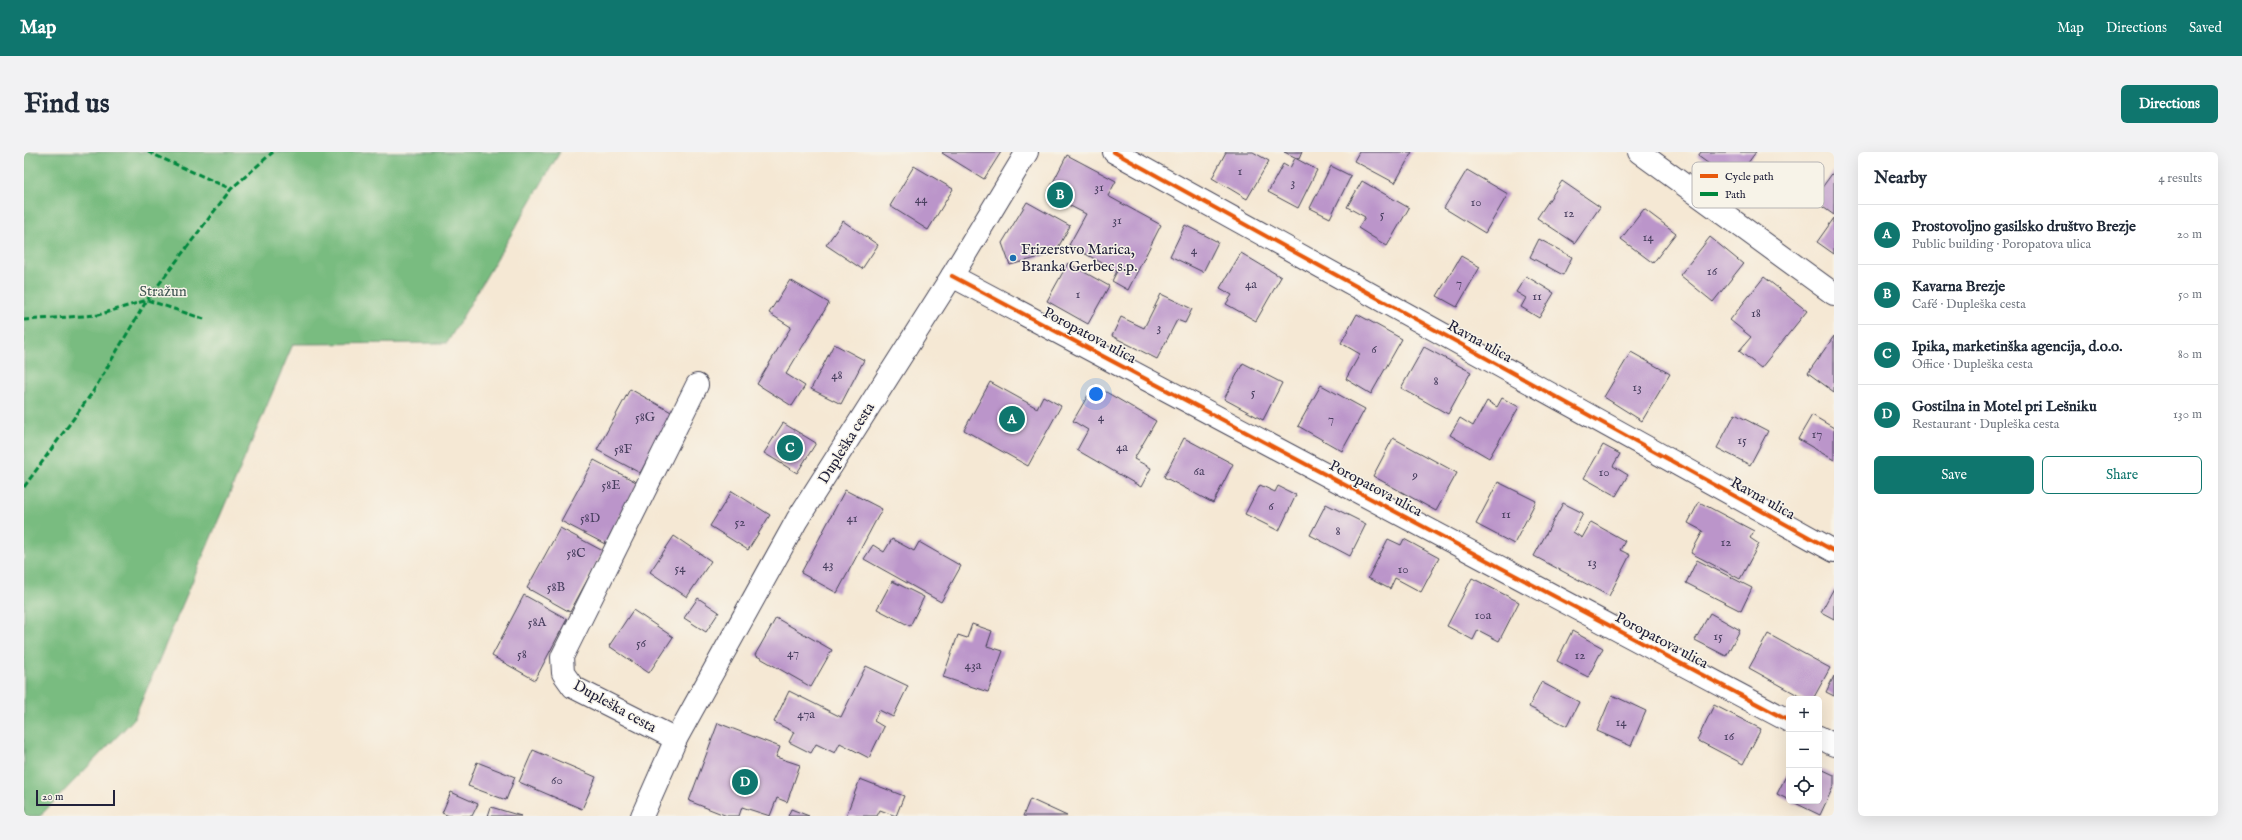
<!DOCTYPE html>
<meta charset="utf-8">
<style>
body{margin:0;font-family:"IM FELL English",serif;background:#f2f2f3;color:#1f2937}
.controls{position:absolute;right:12px;bottom:12px;display:grid;overflow:hidden;border-radius:6px;box-shadow:0 4px 16px #0002}
.controls button{width:36px;height:36px;display:grid;place-items:center;padding:0;border:0;border-bottom:1px solid #e0e1e3;background:#fff;color:#1f2937;font:20px sans-serif}
.scale{position:absolute;left:12px;bottom:10px;width:79px;box-sizing:border-box;padding-left:4px;border:2px solid #22223b;border-top:0;font-size:11px;line-height:14px;white-space:nowrap;color:#22223b;-webkit-text-stroke:3px #f7f3e8;paint-order:stroke}
.you{position:absolute;left:1072px;top:242px;width:14px;height:14px;margin:-10px;border:3px solid #fff;border-radius:50%;background:#1a73e8;box-shadow:0 0 0 6px #1a73e833}
.badge{display:grid;place-items:center;width:26px;height:26px;border-radius:50%;background:#0f766e;color:#fff;font-size:13px;font-weight:700}
.pin{position:absolute;translate:-50% -50%;border:2px solid #fff;box-shadow:0 1px 4px #0006}
.list{margin:0;padding:0;list-style:none}
h2{display:flex;justify-content:space-between;align-items:center;height:52px;margin:0;padding:0 16px;font-size:17px}
h2 small{font-size:13px;font-weight:400;color:#747a83}
.list li{display:grid;grid-template-columns:26px 1fr auto;gap:12px;align-items:center;box-sizing:border-box;height:60px;padding:0 16px;border-top:1px solid #e0e1e3}
.list b{display:block;font-size:15px;white-space:nowrap}
.list p{margin:0;font-size:13px;white-space:nowrap;color:#747a83}
.list em{font-size:13px;font-style:normal;color:#747a83}
.actions{display:flex;gap:8px;padding:12px 16px}
.actions a{flex:1;padding:9px 0;border:1px solid #0f766e;border-radius:6px;text-align:center;font-size:14px;color:#0f766e}
.actions .main{background:#0f766e;color:#fff}
.icon{flex:none;width:22px;height:22px;fill:none;stroke:currentColor;stroke-width:2;stroke-linecap:round;stroke-linejoin:round}
.map{position:relative;flex:none;width:1810px;height:664px;overflow:hidden;border-radius:6px}
header{display:flex;align-items:center;gap:24px;box-sizing:border-box;height:56px;padding:0 20px;background:#0f766e;color:#fff}
header strong{font-size:19px}
nav{display:flex;gap:22px;margin-inline-start:auto;font-size:14px}
.intro{display:flex;align-items:center;justify-content:space-between;box-sizing:border-box;height:96px;padding:0 24px}
h1{margin:0;font-size:28px}
.button{padding:10px 18px;border-radius:6px;background:#0f766e;color:#fff;font-size:14px;font-weight:700}
main{display:flex;gap:24px;padding:0 24px}
aside{flex:1;background:#fff;border-radius:6px;box-shadow:0 4px 16px #0002}
.map>svg:first-child{display:block}
.forest{fill:#79bc80;stroke:#4e6f5e}
.building{fill:#bb95ca}
.lines{fill:none;stroke-linecap:round;stroke-linejoin:round}
.minor-casing{stroke:#424052;stroke-width:24}
.tertiary-casing{stroke:#424052;stroke-width:24}
.minor{stroke:#fff;stroke-width:22}
.tertiary{stroke:#fff;stroke-width:22}
.quiet{stroke:#00873e;stroke-width:3;stroke-dasharray:6 3;stroke-linecap:butt}
.cycleway-casing{stroke:#f7f3e8;stroke-width:6}
.cycleway{stroke:#e8590c;stroke-width:4}
.poi-dot{fill:#1f6fb2;stroke:#f7f3e8;stroke-width:1.5}
.labels{text-anchor:middle;stroke-width:3;stroke-linejoin:round;paint-order:stroke}
.number-label{font-size:13px;fill:#483f5f}
.poi-label{font-size:15px;fill:#22223b;stroke:#f7f3e8;text-anchor:start}
.park-label{font-size:15px;fill:#455a57;stroke:#f7f3e8}
.street-label{font-size:15px;fill:#22223b;stroke:#f7f3e8}
.key{fill:#f7f3e8;stroke:#b7b4b4;stroke-width:1}
.key-label{font-size:11px;fill:#22223b}
</style>
<header>
<strong>Map</strong>
<nav><a>Map</a><a>Directions</a><a>Saved</a></nav>
</header>
<div class="intro"><h1>Find us</h1><a class="button">Directions</a></div>
<main>
<div class="map">
<svg width="1810" height="664" viewBox="0 0 1810 664">
<rect width="100%" height="100%" fill="#f7f3e8"/>
<filter id="ink" filterUnits="userSpaceOnUse"><feTurbulence type="fractalNoise" baseFrequency=".025" numOctaves="2"/><feDisplacementMap in="SourceGraphic" scale="8" xChannelSelector="R" yChannelSelector="G"/><feConvolveMatrix kernelMatrix="1 2 1 2 8 2 1 2 1" color-interpolation-filters="sRGB"/></filter>
<filter id="wash" filterUnits="userSpaceOnUse"><feTurbulence type="fractalNoise" baseFrequency=".012" numOctaves="4" result="noise"/><feDisplacementMap in="SourceGraphic" scale="16" xChannelSelector="R" yChannelSelector="G"/><feGaussianBlur stdDeviation="0.9" result="paint"/><feColorMatrix in="noise" values="0 0 0 0 0 0 0 0 0 0 0 0 0 0 0 0 0 1.4 0 .05"/><feComposite in="paint" operator="in"/></filter>
<g filter="url(#wash)">
<rect width="100%" height="100%" fill="#f5e8d4"/>
<path class="forest" d="M 0,0 L 536,0 L 423,191 L 269,192 L 110,567 L 16,664 L 0,664 Z"/>
<g id="blocks">
<path class="building" d="M 919,0 L 977,0 L 960,27 L 918,1 Z
M 1202,0 L 1229,0 L 1245,9 L 1223,47 L 1188,26 Z
M 1260,0 L 1278,0 L 1275,7 Z
M 1335,0 L 1388,0 L 1371,31 L 1330,9 Z
M 1677,0 L 1732,0 L 1710,30 L 1674,4 Z
M 1043,3 L 1092,29 L 1084,44 L 1137,73 L 1104,138 L 1088,129 L 1093,119 L 1045,93 L 1062,62 L 1023,42 Z
M 1271,6 L 1293,18 L 1274,56 L 1244,40 L 1259,12 L 1266,16 Z
M 890,14 L 929,37 L 904,78 L 866,54 Z
M 1307,14 L 1327,24 L 1306,66 L 1286,56 Z
M 1443,18 L 1484,42 L 1461,81 L 1420,56 Z
M 1810,19 L 1810,63 L 1789,48 Z
M 1338,29 L 1385,56 L 1363,94 L 1334,76 L 1341,65 L 1323,55 Z
M 1538,29 L 1576,55 L 1551,91 L 1513,66 Z
M 1003,50 L 1046,74 L 1031,101 L 986,113 L 978,91 Z
M 1620,57 L 1652,81 L 1629,111 L 1597,87 Z
M 1810,66 L 1810,102 L 1793,90 Z
M 819,69 L 854,93 L 838,117 L 802,93 Z
M 1161,73 L 1194,90 L 1179,120 L 1146,104 Z
M 1686,85 L 1719,112 L 1689,150 L 1656,123 Z
M 1515,87 L 1548,105 L 1539,123 L 1506,105 Z
M 1217,101 L 1257,125 L 1232,169 L 1202,152 L 1208,143 L 1196,136 Z
M 1437,104 L 1456,115 L 1433,155 L 1413,144 Z
M 1044,111 L 1085,134 L 1064,172 L 1023,149 Z
M 1502,124 L 1530,141 L 1515,166 L 1497,155 L 1502,146 L 1492,140 Z
M 1740,125 L 1783,159 L 1737,216 L 1715,199 L 1727,185 L 1706,168 Z
M 766,128 L 805,151 L 762,222 L 781,234 L 768,254 L 733,232 L 767,175 L 745,161 Z
M 1137,142 L 1168,157 L 1161,171 L 1153,168 L 1133,207 L 1088,184 L 1097,165 L 1120,176 Z
M 1333,162 L 1378,187 L 1347,242 L 1322,227 L 1336,202 L 1317,191 Z
M 1810,184 L 1810,240 L 1784,221 Z
M 810,192 L 840,208 L 817,252 L 787,237 Z
M 1400,195 L 1447,220 L 1424,262 L 1377,236 Z
M 1607,200 L 1646,222 L 1618,269 L 1580,245 Z
M 1219,211 L 1258,231 L 1239,268 L 1200,247 Z
M 966,230 L 1013,256 L 1019,244 L 1037,254 L 1004,314 L 940,278 Z
M 1070,233 L 1132,269 L 1110,307 L 1127,316 L 1117,335 L 1053,298 L 1064,278 L 1049,269 Z
M 1297,233 L 1341,257 L 1318,299 L 1274,274 Z
M 606,237 L 649,261 L 616,321 L 573,298 Z
M 1478,246 L 1495,255 L 1465,306 L 1426,283 L 1436,266 L 1449,274 L 1463,249 L 1473,255 Z
M 1711,262 L 1744,279 L 1726,313 L 1693,296 Z
M 1788,263 L 1810,276 L 1810,308 L 1774,287 Z
M 759,271 L 792,291 L 773,321 L 740,301 Z
M 1160,286 L 1209,312 L 1189,351 L 1140,325 Z
M 1369,286 L 1433,321 L 1412,359 L 1349,324 Z
M 1579,293 L 1596,302 L 1589,314 L 1604,323 L 1592,344 L 1560,326 Z
M 570,308 L 614,331 L 581,392 L 537,369 Z
M 1474,330 L 1512,349 L 1490,392 L 1452,372 Z
M 1236,333 L 1251,340 L 1254,334 L 1272,343 L 1255,379 L 1221,362 Z
M 821,338 L 858,357 L 813,441 L 777,421 Z
M 708,339 L 746,363 L 724,398 L 686,374 Z
M 1675,350 L 1730,379 L 1726,386 L 1735,392 L 1716,427 L 1667,401 L 1679,379 L 1664,371 Z
M 1539,351 L 1559,361 L 1549,380 L 1558,386 L 1567,370 L 1601,389 L 1596,398 L 1606,403 L 1585,444 L 1510,404 Z
M 1302,352 L 1342,372 L 1326,404 L 1286,383 Z
M 536,376 L 579,399 L 546,460 L 503,436 Z
M 650,384 L 687,409 L 663,445 L 626,420 Z
M 868,387 L 890,399 L 895,390 L 937,414 L 917,450 L 840,407 L 849,393 L 860,400 Z
M 1364,387 L 1377,393 L 1380,387 L 1415,406 L 1397,440 L 1371,426 L 1366,437 L 1344,426 Z
M 1673,408 L 1728,436 L 1717,459 L 1662,431 Z
M 1448,426 L 1495,450 L 1475,489 L 1454,478 L 1449,488 L 1423,474 Z
M 868,429 L 900,445 L 886,474 L 853,457 Z
M 1810,436 L 1810,467 L 1797,460 Z
M 500,443 L 543,467 L 511,528 L 468,504 Z
M 674,446 L 695,460 L 682,480 L 660,466 Z
M 609,458 L 649,485 L 625,521 L 585,494 Z
M 1686,461 L 1716,478 L 1702,504 L 1671,488 Z
M 752,466 L 808,498 L 787,535 L 731,503 Z
M 948,472 L 968,479 L 963,494 L 979,499 L 964,540 L 919,525 L 934,483 L 943,486 Z
M 1548,479 L 1579,496 L 1564,525 L 1533,509 Z
M 1744,482 L 1806,516 L 1789,547 L 1781,547 L 1725,516 Z
M 842,514 L 884,534 L 869,565 L 855,558 L 850,569 L 860,575 L 845,606 L 816,591 L 811,601 L 792,592 L 787,601 L 765,590 L 770,580 L 750,570 L 765,539 L 817,565 Z
M 1810,524 L 1810,544 L 1802,540 Z
M 1517,530 L 1555,550 L 1543,574 L 1505,555 Z
M 1588,543 L 1622,559 L 1607,594 L 1573,579 Z
M 1690,553 L 1737,577 L 1719,612 L 1673,588 Z
M 694,571 L 756,595 L 752,605 L 776,613 L 763,650 L 753,646 L 746,664 L 718,655 L 715,664 L 703,664 L 665,649 Z
M 509,598 L 572,625 L 558,657 L 495,630 Z
M 453,610 L 491,625 L 482,648 L 444,634 Z
M 1795,616 L 1810,623 L 1810,633 L 1796,663 L 1767,649 L 1795,649 Z
M 1765,618 L 1765,648 L 1753,642 Z
M 836,627 L 880,644 L 872,664 L 856,658 L 853,664 L 822,664 Z
M 427,640 L 454,652 L 448,664 L 425,664 L 418,661 Z
M 1006,647 L 1043,664 L 999,664 Z
M 467,655 L 497,664 L 464,664 Z
M 767,657 L 785,664 L 764,664 Z"/>
</g>
</g>
<g filter="url(#ink)">
<use href="#blocks" fill-opacity="0" stroke="#424052" stroke-width="1"/>
<g class="lines">
<g class="minor-casing">
<path id="minor" d="M 1090,0 L 1810,399
M 928,124 L 1765,569
M 1795,585 L 1810,593
M 652,587 L 549,535 L 539,521 L 538,505 L 673,233"/>
</g>
<g class="tertiary-casing">
<path id="tertiary" d="M 1615,0 L 1810,142
M 618,664 L 652,587 L 773,368 L 928,124 L 1003,0"/>
</g>
<use href="#minor" class="minor"/>
<use href="#tertiary" class="tertiary"/>
<path class="quiet" d="M 124,0 L 207,37
M 0,168 L 74,163 L 123,148 L 180,167
M 0,335 L 68,241 L 123,148 L 207,37 L 249,0"/>
<g class="cycleway-casing">
<path id="cycleway" d="M 1090,0 L 1810,399
M 928,124 L 1765,569"/>
</g>
<use href="#cycleway" class="cycleway"/>
</g>
</g>
<circle class="poi-dot" cx="989" cy="106" r="4"/>
<g class="labels">
<g class="number-label">
<text x="1216" y="23">1</text>
<text x="1269" y="34">3</text>
<text x="1075" y="39">31</text>
<text x="897" y="51">44</text>
<text x="1452" y="54">10</text>
<text x="1545" y="65">12</text>
<text x="1358" y="66">5</text>
<text x="1093" y="72">31</text>
<text x="1624" y="89">14</text>
<text x="1170" y="102">4</text>
<text x="1688" y="123">16</text>
<text x="1435" y="135">7</text>
<text x="1227" y="136">4a</text>
<text x="1054" y="146">1</text>
<text x="1513" y="148">11</text>
<text x="1732" y="165">18</text>
<text x="1135" y="179">3</text>
<text x="1350" y="201">6</text>
<text x="813" y="227">48</text>
<text x="1412" y="233">8</text>
<text x="1613" y="239">13</text>
<text x="1229" y="244">5</text>
<text x="621" y="269">58G</text>
<text x="1077" y="269">4</text>
<text x="1307" y="271">7</text>
<text x="1793" y="286">17</text>
<text x="1718" y="292">15</text>
<text x="1098" y="299">4a</text>
<text x="599" y="301">58F</text>
<text x="1175" y="323">6a</text>
<text x="1580" y="324">10</text>
<text x="1391" y="327">9</text>
<text x="587" y="337">58E</text>
<text x="1247" y="358">6</text>
<text x="1482" y="366">11</text>
<text x="566" y="370">58D</text>
<text x="828" y="370">41</text>
<text x="716" y="374">52</text>
<text x="1314" y="383">8</text>
<text x="1702" y="394">12</text>
<text x="552" y="405">58C</text>
<text x="1568" y="414">13</text>
<text x="804" y="416">43</text>
<text x="656" y="420">54</text>
<text x="1379" y="421">10</text>
<text x="532" y="439">58B</text>
<text x="1459" y="467">10a</text>
<text x="513" y="474">58A</text>
<text x="1694" y="488">15</text>
<text x="617" y="495">56</text>
<text x="769" y="505">47</text>
<text x="498" y="506">58</text>
<text x="1556" y="507">12</text>
<text x="949" y="517">43a</text>
<text x="782" y="566">47a</text>
<text x="1597" y="574">14</text>
<text x="1705" y="588">16</text>
<text x="533" y="632">60</text>
</g>
<g class="poi-label">
<text x="997" y="102">Frizerstvo Marica,<tspan x="997" dy="17">Branka Gerbec s.p.</tspan></text>
</g>
<g class="park-label">
<text x="139" y="144">Stražun</text>
</g>
<g class="street-label">
<text transform="translate(1066 183) rotate(28)" y="5">Poropatova ulica</text>
<text transform="translate(1456 189) rotate(29)" y="5">Ravna ulica</text>
<text transform="translate(822 291) rotate(-58)" y="5">Dupleška cesta</text>
<text transform="translate(1352 336) rotate(28)" y="5">Poropatova ulica</text>
<text transform="translate(1739 346) rotate(29)" y="5">Ravna ulica</text>
<text transform="translate(1638 488) rotate(28)" y="5">Poropatova ulica</text>
<text transform="translate(591 554) rotate(29)" y="5">Dupleška cesta</text>
</g>
</g>
<rect x="1668" y="10" width="132" height="46" rx="6" class="key"/>
<rect x="1676" y="22" width="18" height="4" fill="#e8590c"/>
<rect x="1676" y="40" width="18" height="4" fill="#00873e"/>
<g class="key-label">
<text x="1701" y="28">Cycle path</text>
<text x="1701" y="46">Path</text>
</g>
</svg>
<div class="controls">
<button>+</button>
<button>−</button>
<button><svg class="icon" aria-label="locate" viewBox="0 0 24 24"><circle cx="12" cy="12" r="6"/><path d="M12 2v4M12 18v4M2 12h4M18 12h4"/></svg></button>
</div>
<div class="scale">20 m</div>
<div class="you"></div>
<div class="pin badge" style="left:988px;top:267px">A</div>
<div class="pin badge" style="left:1036px;top:43px">B</div>
<div class="pin badge" style="left:766px;top:296px">C</div>
<div class="pin badge" style="left:721px;top:630px">D</div>
</div>
<aside>
<h2>Nearby<small>4 results</small></h2>
<ul class="list">
<li><span class="badge">A</span><div><b>Prostovoljno gasilsko društvo Brezje</b><p>Public building · Poropatova ulica</p></div><em>20 m</em></li>
<li><span class="badge">B</span><div><b>Kavarna Brezje</b><p>Café · Dupleška cesta</p></div><em>50 m</em></li>
<li><span class="badge">C</span><div><b>Ipika, marketinška agencija, d.o.o.</b><p>Office · Dupleška cesta</p></div><em>80 m</em></li>
<li><span class="badge">D</span><div><b>Gostilna in Motel pri Lešniku</b><p>Restaurant · Dupleška cesta</p></div><em>130 m</em></li>
</ul>
<div class="actions"><a class="main">Save</a><a>Share</a></div>
</aside>
</main>
